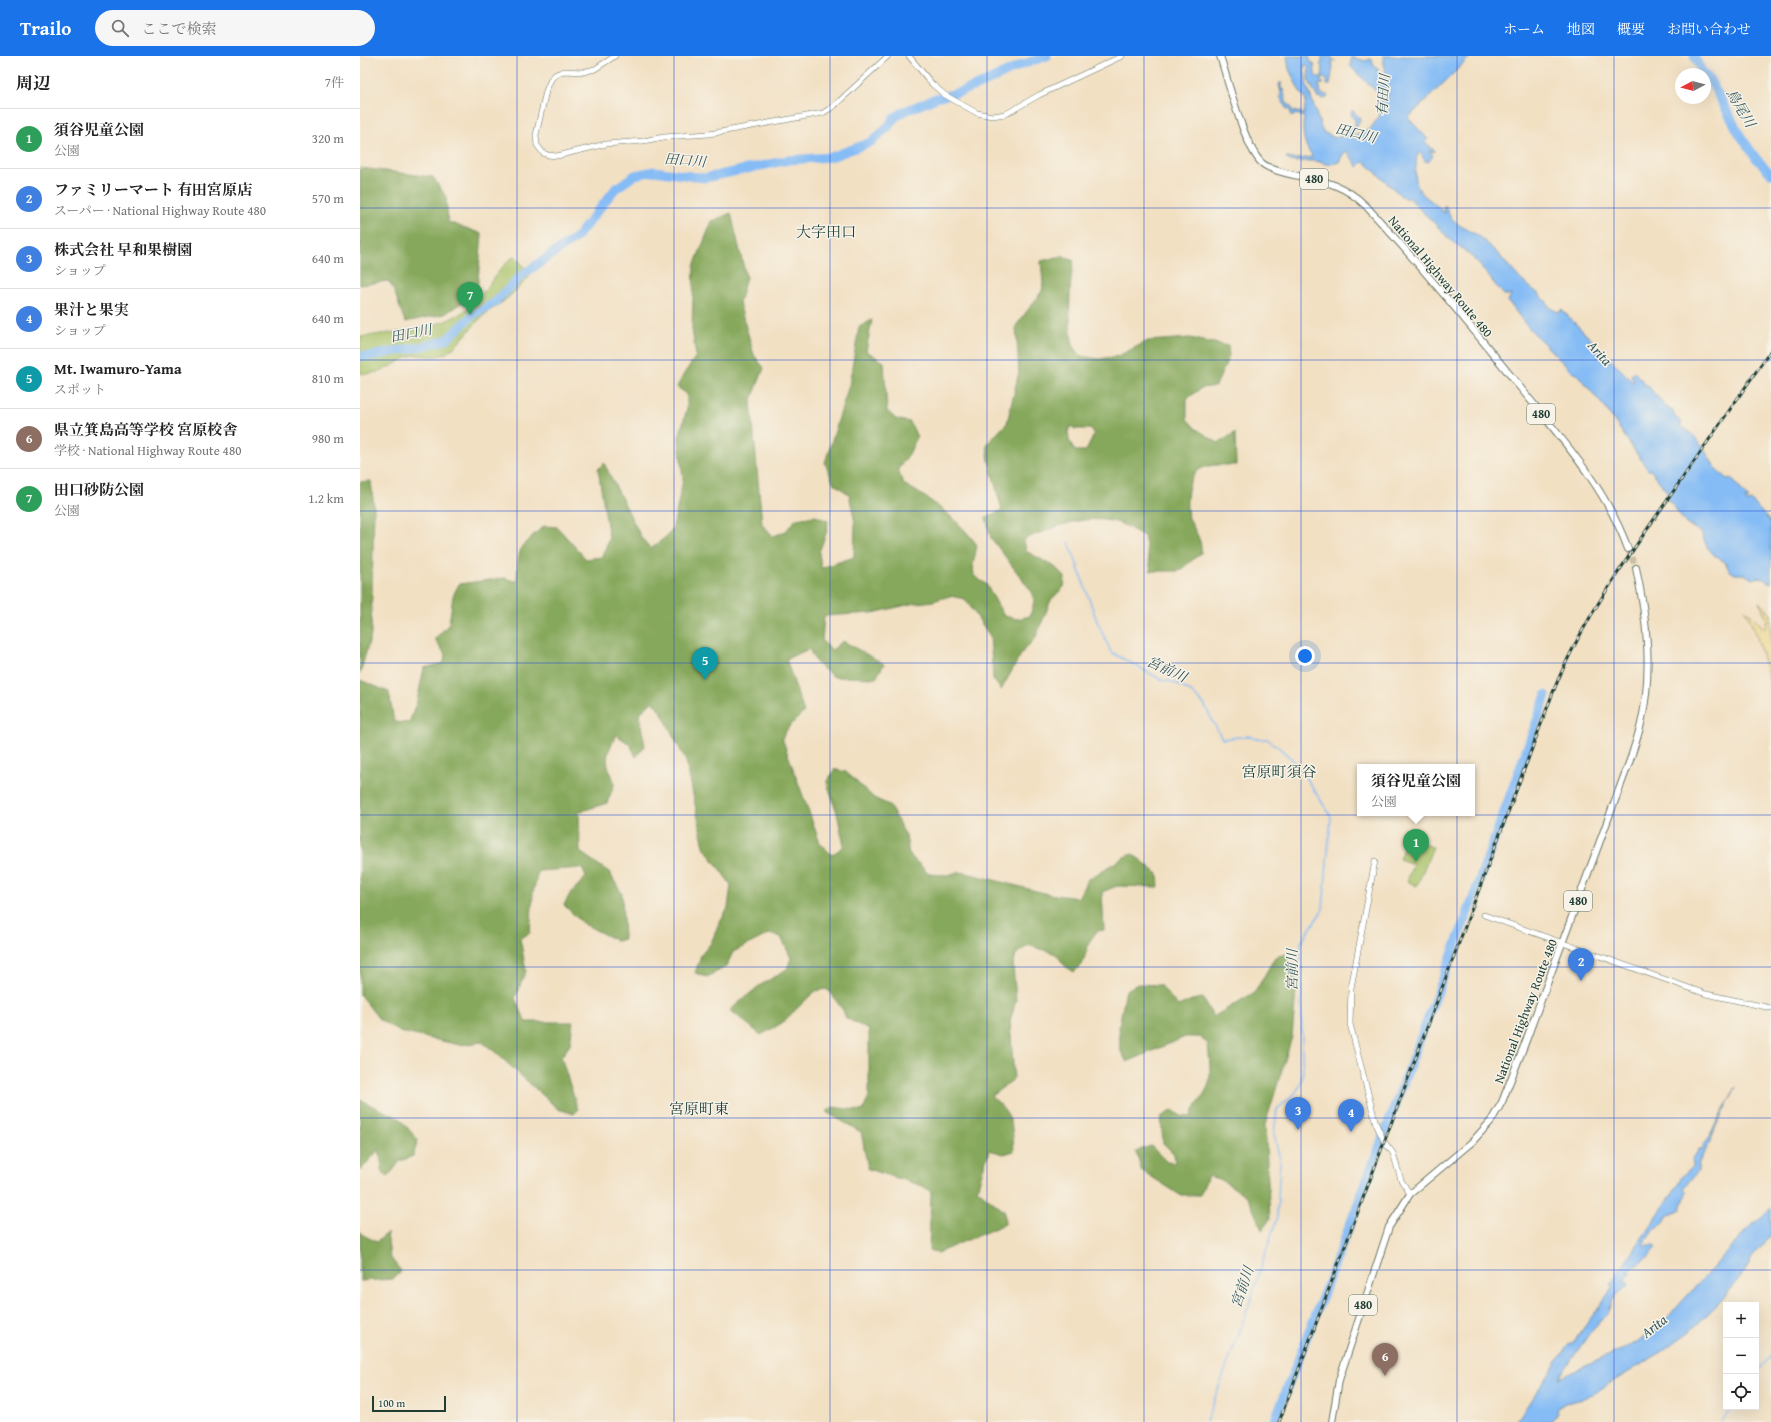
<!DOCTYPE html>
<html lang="ja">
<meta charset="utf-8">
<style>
body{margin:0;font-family:"Gentium Book Plus","Noto Serif JP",serif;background:#f6f6f6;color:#222}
.controls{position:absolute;right:12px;bottom:12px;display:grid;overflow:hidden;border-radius:0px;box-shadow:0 4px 16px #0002}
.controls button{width:36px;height:36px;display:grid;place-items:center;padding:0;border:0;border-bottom:1px solid #e0e0e0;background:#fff;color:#222;font:20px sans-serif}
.compass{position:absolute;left:1315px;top:12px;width:36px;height:36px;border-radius:50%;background:#fff;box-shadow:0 4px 16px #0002;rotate:263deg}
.scale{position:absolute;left:12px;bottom:10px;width:74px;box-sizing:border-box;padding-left:4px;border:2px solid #1f3d34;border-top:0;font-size:11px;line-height:14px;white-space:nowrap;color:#1f3d34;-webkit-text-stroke:3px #f7f3e8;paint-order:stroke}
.you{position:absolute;left:945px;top:600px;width:14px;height:14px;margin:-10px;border:3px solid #fff;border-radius:50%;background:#1a73e8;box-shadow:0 0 0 6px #1a73e833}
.badge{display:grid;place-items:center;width:26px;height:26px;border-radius:50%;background:#1a73e8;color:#fff;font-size:13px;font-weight:700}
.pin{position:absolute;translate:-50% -33px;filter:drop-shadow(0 1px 2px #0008)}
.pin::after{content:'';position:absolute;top:21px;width:14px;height:12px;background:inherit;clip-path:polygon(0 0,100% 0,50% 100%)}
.popup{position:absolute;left:997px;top:708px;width:118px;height:52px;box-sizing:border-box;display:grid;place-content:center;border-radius:0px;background:#fff;filter:drop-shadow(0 1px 3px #0005);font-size:13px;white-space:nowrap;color:#767676}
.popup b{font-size:15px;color:#222}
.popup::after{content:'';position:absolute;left:50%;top:100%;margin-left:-8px;border:8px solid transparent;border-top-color:#fff}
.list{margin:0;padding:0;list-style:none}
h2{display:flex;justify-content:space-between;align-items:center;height:52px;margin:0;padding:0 16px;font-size:17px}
h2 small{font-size:13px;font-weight:400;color:#767676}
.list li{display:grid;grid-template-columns:26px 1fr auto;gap:12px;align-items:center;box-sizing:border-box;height:60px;padding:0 16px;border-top:1px solid #e0e0e0}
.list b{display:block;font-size:15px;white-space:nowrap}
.list p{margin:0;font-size:13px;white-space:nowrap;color:#767676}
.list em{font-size:13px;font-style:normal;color:#767676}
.icon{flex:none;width:22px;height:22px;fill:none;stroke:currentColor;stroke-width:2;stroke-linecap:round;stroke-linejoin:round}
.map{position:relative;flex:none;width:1411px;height:1366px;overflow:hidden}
header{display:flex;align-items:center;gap:24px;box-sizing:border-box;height:56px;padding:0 20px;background:#1a73e8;color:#fff}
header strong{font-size:19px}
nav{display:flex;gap:22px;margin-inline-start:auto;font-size:14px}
.search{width:280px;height:36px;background:#f6f6f6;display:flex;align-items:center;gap:10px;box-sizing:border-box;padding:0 14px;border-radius:22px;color:#767676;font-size:15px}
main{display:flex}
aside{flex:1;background:#fff}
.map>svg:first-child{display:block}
.green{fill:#a8c268;stroke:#64804e}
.forest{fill:#86a85c;stroke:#527248;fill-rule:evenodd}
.sand{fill:#eeda9e;stroke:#868c69}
.water{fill:#85bcf5;stroke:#527c94}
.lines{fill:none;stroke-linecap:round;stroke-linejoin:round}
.stream{stroke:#85bcf5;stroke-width:1.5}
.river{stroke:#85bcf5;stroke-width:9}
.trunk-tunnel{stroke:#c8bfa6;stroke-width:6;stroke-dasharray:6 3;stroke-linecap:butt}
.tertiary-casing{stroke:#697666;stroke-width:6}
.trunk-casing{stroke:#697666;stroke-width:8}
.tertiary{stroke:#fff;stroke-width:5}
.trunk{stroke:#fff;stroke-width:6}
.rail-casing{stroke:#1f3d34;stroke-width:3}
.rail{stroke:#f7f3e8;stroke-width:1.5;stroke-dasharray:4.5;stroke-linecap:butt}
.grid{fill:none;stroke:#1d4ed8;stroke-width:1;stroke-opacity:0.55}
.labels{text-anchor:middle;stroke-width:3;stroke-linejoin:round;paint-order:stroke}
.shield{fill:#f7f3e8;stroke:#60746a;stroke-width:1}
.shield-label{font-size:12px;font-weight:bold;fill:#1f3d34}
.street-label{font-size:13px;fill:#1f3d34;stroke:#f7f3e8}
.water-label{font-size:14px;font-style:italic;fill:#33565b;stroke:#f7f3e8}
.quarter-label{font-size:15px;fill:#1f3d34;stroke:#f7f3e8}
</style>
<header>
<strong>Trailo</strong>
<div class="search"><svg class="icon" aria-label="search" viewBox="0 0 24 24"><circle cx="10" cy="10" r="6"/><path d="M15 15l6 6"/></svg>ここで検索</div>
<nav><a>ホーム</a><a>地図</a><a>概要</a><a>お問い合わせ</a></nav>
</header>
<main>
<aside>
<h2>周辺<small>7件</small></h2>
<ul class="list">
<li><span class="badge" style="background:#2e9e5b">1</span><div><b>須谷児童公園</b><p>公園</p></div><em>320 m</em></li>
<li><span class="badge" style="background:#3f7fe0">2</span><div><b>ファミリーマート 有田宮原店</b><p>スーパー · National Highway Route 480</p></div><em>570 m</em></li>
<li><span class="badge" style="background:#3f7fe0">3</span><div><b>株式会社 早和果樹園</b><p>ショップ</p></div><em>640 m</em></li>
<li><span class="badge" style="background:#3f7fe0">4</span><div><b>果汁と果実</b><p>ショップ</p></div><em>640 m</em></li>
<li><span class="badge" style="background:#0f9aa8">5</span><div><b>Mt. Iwamuro-Yama</b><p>スポット</p></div><em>810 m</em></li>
<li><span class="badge" style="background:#8d6e63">6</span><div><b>県立箕島高等学校 宮原校舎</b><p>学校 · National Highway Route 480</p></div><em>980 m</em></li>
<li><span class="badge" style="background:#2e9e5b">7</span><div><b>田口砂防公園</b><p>公園</p></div><em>1.2 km</em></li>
</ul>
</aside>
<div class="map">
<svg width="1411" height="1366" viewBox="0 0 1411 1366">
<rect width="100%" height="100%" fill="#f7f3e8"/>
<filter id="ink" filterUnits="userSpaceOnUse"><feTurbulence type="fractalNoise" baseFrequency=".025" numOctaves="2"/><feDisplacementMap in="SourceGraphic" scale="8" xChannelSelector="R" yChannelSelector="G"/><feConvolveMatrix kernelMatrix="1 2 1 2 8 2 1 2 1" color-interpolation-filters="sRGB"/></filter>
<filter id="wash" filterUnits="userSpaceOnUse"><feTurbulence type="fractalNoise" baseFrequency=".012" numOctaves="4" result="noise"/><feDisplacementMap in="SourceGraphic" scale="16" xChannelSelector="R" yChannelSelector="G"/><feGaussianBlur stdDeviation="0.9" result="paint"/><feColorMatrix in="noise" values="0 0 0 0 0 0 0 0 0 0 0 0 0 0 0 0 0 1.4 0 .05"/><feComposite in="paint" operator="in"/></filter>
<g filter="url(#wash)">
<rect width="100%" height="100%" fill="#f2e0c3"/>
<path class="green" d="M 155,200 L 171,219 C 163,227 155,236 146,243 C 140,249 130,253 124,259 C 110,271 99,292 82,299 C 70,303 60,296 48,301 C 34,308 16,321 0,317 L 0,281 C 38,275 86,275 115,246 C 130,231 137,212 155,200 Z
M 1050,782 L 1073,791 L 1057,830 L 1047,825 L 1053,808 L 1039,803 L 1046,784 Z"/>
<path class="forest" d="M 0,112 L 73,121 L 86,141 L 88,166 L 122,178 L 117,236 L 85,258 L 45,266 L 33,232 L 28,225 L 0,229 Z
M 371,157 L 386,221 L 379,247 L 394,299 L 404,312 L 391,346 L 402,468 L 413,480 L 425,476 L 436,463 L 456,460 L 468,465 L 467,475 L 459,496 L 461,512 L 494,501 L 495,467 L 489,438 L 474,428 L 465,407 L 489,329 L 499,271 L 512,264 L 506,295 L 524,306 L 527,355 L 536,363 L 550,366 L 557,381 L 549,398 L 538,413 L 543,428 C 569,441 600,465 617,489 L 613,509 L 614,520 L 626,528 L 644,560 L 657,563 L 670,560 L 674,546 L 672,536 L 631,482 L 626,462 L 642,454 L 629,405 L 627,388 L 647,367 L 659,316 L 656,270 L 682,235 L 683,227 L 681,205 L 702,200 L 714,205 C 709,224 708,270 713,289 C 714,293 718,297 720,300 L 739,303 L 758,300 L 788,285 L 830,282 L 868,290 L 869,300 L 856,330 L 841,332 L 827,343 L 827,363 L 835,372 L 858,387 L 875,377 L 876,409 C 852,409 833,406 828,434 C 827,442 826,451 828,459 C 832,472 843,483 841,497 L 819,515 L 791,515 L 784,480 C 774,475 761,466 751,465 C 719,459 693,472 664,483 L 666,495 L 695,511 L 705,521 L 704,531 L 691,544 L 675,583 L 663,595 L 641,634 L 633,623 L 630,580 L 605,543 L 590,540 L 573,545 L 551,548 L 513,557 L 464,560 L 462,585 L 472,594 L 483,585 L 524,608 L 516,622 L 474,621 L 457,608 L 449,593 L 426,603 L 444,656 L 428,672 L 422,682 L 460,787 L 472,799 L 484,790 L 477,757 L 467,726 L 475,713 L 486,716 L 514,742 L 529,749 L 546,780 L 549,798 L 569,818 L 588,819 L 598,816 L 607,817 L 688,838 L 718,842 L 727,824 L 764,801 L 773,798 L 798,818 L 799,831 L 757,830 L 742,836 L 744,874 L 737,875 L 729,886 L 723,907 L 714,916 L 705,910 L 696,898 L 669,889 L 656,898 L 653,910 L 656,944 L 650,965 L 654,1023 L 631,1040 C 653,1059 652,1066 654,1095 L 644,1098 L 629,1094 L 617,1133 L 644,1155 L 645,1168 L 577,1197 L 569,1194 L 571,1136 L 563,1130 L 508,1113 L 501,1076 L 466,1056 L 473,1051 L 503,1055 L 509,1040 L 509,974 L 486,962 L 483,954 L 467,933 L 455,935 L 422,967 L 401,979 L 370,954 L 399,930 L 427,913 L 431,902 L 421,881 L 409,878 L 373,896 L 366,911 L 347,921 L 335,917 L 341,899 L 351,887 L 358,870 L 368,852 L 371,829 L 344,791 L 326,705 L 302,657 L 293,645 L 279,658 L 285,690 L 276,701 L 270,688 L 256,679 C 245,702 244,703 255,727 L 247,747 L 219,756 L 220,796 L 249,816 L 262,838 L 264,883 L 257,885 L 222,867 L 204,849 L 210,838 L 226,821 L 222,812 L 178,815 L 173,837 L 170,877 L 160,882 L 166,915 L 155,942 L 166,966 L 213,966 L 210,989 L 201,1001 L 218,1054 L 214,1058 L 198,1053 L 134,995 L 122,986 L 100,989 L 40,976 L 19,963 L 0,939 L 0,624 L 29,636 L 34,666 L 49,667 L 57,645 L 64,612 L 84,607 L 85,598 L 75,583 L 89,568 L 93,540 L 99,528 L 145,522 L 157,526 C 158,491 158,492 184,470 L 197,471 L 226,503 L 242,501 L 249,482 L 238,413 L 244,407 L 281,481 L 291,493 L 309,478 L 313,471 L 323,424 L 319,382 L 327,352 L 327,338 L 317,331 L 324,318 L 336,300 L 332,273 L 334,210 L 352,165 ZM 711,370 L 715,373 L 731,373 L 734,379 L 726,395 L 715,395 L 709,384 L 708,375 Z
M 11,425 L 14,452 L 11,579 L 0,618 L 0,426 Z
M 926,898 L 937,924 L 932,981 L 905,1069 L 910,1163 L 902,1174 L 888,1141 L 860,1123 L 848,1120 L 840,1139 L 820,1139 L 781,1114 L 776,1095 L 791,1090 L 807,1106 L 815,1107 L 814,1098 L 803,1087 L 801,1061 L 813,1054 L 821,1060 L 831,1061 C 834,1049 844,1041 848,1030 C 852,1018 849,1001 848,988 L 840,981 L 825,981 L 767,1006 L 760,994 L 759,970 L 766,934 L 778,928 L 800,929 L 818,950 L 832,944 L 843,942 L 853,961 L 895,936 L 915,901 Z
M 0,1044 L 39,1062 L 58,1084 L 53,1100 L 40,1105 L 28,1121 L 23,1118 L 19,1093 L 0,1115 Z
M 0,1175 L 3,1179 L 17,1186 L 27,1177 L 30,1201 L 41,1215 L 33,1223 L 0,1225 Z"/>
<path class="sand" d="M 1400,546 L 1411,558 L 1411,630 L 1396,578 L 1385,553 L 1405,573 L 1407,564 Z"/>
<path class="water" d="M 927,0 L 949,0 L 951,7 L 954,7 L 955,19 L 957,21 L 962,21 L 963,11 L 960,9 L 962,6 L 962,0 L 972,0 L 972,3 L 976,5 L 973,4 L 972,7 L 973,10 L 970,29 L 967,29 L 967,24 L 964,22 L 961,23 L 961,26 L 964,27 L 962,29 L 959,28 L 958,31 L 960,31 L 961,38 L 967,39 L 968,41 L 965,43 L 957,41 L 948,23 L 949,11 L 944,9 L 946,26 L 961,72 L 963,76 L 976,82 L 982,80 L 986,76 L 990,74 L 991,70 L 996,69 L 994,63 L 991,59 L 992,54 L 999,61 L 1000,65 L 993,76 L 994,81 L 1011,72 L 1020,59 L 1021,47 L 1019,38 L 991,11 L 991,1 L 1006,5 L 1010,3 L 1013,6 L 1014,10 L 1018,13 L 1018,16 L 1026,22 L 1023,0 L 1111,0 L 1048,62 L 1068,83 L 1065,86 L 1074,94 L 1074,96 L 1069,94 L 1073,100 L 1068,106 L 1065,105 L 1060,96 C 1055,102 1057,103 1056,110 C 1052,140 1069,139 1084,157 L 1085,157 L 1083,152 L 1085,149 L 1091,162 L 1099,169 L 1119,180 L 1137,197 L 1162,225 L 1179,238 L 1186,245 L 1190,252 L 1200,257 L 1201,253 L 1273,326 L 1274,325 L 1271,319 L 1274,316 L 1283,325 L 1284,328 L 1287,329 L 1306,351 L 1313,355 L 1314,360 L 1322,367 L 1320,371 C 1339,377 1346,400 1358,415 C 1360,418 1364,420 1367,423 L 1371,422 L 1389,443 L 1385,443 L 1387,446 L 1392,445 L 1411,467 L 1411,527 C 1404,524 1400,519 1393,523 L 1384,518 L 1375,518 L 1369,514 L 1365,506 L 1355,500 L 1347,491 L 1341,476 L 1326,468 L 1309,444 L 1307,436 L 1291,414 L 1288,414 L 1246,353 L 1218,319 L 1212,316 L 1166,269 L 1148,245 L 1151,239 L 1144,239 C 1133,227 1124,213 1113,202 C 1106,195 1096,188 1089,183 C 1086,181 1086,178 1083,176 C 1072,164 1059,154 1049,141 L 1046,143 L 1040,139 L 1004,105 L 998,111 L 987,95 L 983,98 L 979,106 C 963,111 967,106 954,105 C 945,104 938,108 928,104 L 926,101 C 935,105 943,102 952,101 L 952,99 C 943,90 942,73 944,61 L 936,58 L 934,60 L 931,60 L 930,53 L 927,53 C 923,49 923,44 920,41 L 921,37 L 919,28 L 921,26 L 921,34 L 923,33 L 927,48 L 930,49 L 934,57 L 936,55 L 938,57 L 940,55 L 941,58 L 944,58 L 946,43 L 939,34 L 929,13 Z
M 1376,1031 L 1351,1080 C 1351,1093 1336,1102 1338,1115 L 1325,1130 L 1324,1134 L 1327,1135 L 1321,1153 L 1307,1160 L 1304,1167 L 1291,1176 L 1283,1189 L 1294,1189 L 1296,1191 L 1288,1201 L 1266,1217 L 1272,1216 L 1264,1225 L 1268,1226 L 1269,1228 L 1252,1245 L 1247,1258 L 1231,1275 L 1199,1322 L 1272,1289 L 1298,1272 L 1388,1173 L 1411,1152 L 1411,1179 L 1394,1198 L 1385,1215 L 1360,1246 L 1329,1276 L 1295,1300 L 1224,1343 L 1205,1347 L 1196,1353 L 1197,1358 L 1190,1366 L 1156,1366 L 1209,1288 L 1213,1287 L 1253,1231 L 1250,1229 L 1312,1138 L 1322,1120 L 1333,1110 L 1332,1104 L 1339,1093 L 1342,1093 Z"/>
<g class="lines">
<path class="stream" d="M 709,486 L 737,565 L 751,596 L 802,624 L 813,626 L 831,636 L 844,648 L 862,683 L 888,680 L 896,683 L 907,683 L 916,689 L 936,707 L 971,760 L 963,853 L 941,887 L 942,1004 C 946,1031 936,1038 917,1053 L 914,1078 L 920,1104 L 917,1162 L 886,1258 L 846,1366
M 1396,1318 L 1411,1298
M 1361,1366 L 1372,1351"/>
<path class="river" d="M 1334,0 L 1342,15 L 1350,24 L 1380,79 L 1396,102 L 1411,118
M 0,300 L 11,300 L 59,291 L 86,284 L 113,259 L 135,246 L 162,219 L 217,181 L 255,133 L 275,119 L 294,115 L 345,122 L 428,104 L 471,101 L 511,86 L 528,71 L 534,62 L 543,56 L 576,42 L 600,36 L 628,25 L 661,9 L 687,0
M 914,1366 L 970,1221 L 1108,856 L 1186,639"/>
</g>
</g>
<g filter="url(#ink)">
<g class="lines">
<path class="trunk-tunnel" d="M 1268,493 L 1276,512"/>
<g class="tertiary-casing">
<path id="tertiary" d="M 255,0 L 235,13 L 223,16 L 204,15 L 196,18 L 191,23 L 186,35 L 176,79 L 177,89 L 183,97 L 188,99 L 197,100 L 246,88 L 283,85 L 304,81 L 349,78 L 463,57 L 474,50 L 528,0
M 549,0 L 572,28 L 585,39 L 617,57 L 632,60 L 646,58 L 679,39 L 762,0
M 1015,805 L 991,932 L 990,968 L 1016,1068 L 1025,1087 L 1033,1097 L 1041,1124 L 1050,1138
M 1124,859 L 1346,938 L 1411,952"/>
</g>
<g class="trunk-casing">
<path id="trunk" d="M 860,0 C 868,24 885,94 903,108 C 911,114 924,117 934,119 C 964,125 984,128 1006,150 C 1060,208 1110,269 1159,330 C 1200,381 1246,431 1268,493
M 972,1366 L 979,1324 L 1029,1171 L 1050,1138 L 1112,1086 L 1131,1065 L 1142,1046 L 1164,990 L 1270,704 C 1274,692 1278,680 1281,668 C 1293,616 1287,563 1276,512"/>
</g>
<use href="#tertiary" class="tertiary"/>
<use href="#trunk" class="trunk"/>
<g class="rail-casing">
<path id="rail" d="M 919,1366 L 1192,639 C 1217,574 1258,516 1297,459 C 1335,404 1373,349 1411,294"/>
</g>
<use href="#rail" class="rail"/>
</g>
</g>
<path class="grid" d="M 157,0 L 157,1366M 314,0 L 314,1366M 470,0 L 470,1366M 627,0 L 627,1366M 784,0 L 784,1366M 941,0 L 941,1366M 1097,0 L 1097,1366M 1254,0 L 1254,1366M 0,152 L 1411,152M 0,304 L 1411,304M 0,455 L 1411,455M 0,607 L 1411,607M 0,759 L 1411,759M 0,911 L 1411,911M 0,1062 L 1411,1062M 0,1214 L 1411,1214"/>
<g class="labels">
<g class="shield">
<rect x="940" y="113" width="28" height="20" rx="3"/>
<rect x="1167" y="348" width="28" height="20" rx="3"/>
<rect x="1204" y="835" width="28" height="20" rx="3"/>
<rect x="989" y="1239" width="28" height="20" rx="3"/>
</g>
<g class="shield-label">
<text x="954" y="127">480</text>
<text x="1181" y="362">480</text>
<text x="1218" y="849">480</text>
<text x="1003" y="1253">480</text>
</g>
<g class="street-label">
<text transform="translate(1081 220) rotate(50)" y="5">National Highway Route 480</text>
<text transform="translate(1165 955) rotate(-69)" y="5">National Highway Route 480</text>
</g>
<g class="water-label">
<text transform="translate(1023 39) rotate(-85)" y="5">有田川</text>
<text transform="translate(1381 52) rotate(59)" y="5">鳥尾川</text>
<text transform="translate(996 77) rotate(14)" y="5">田口川</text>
<text transform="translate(325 104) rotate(5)" y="5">田口川</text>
<text transform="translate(51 277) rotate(-11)" y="5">田口川</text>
<text transform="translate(1240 297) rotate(48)" y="5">Arita</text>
<text transform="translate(807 613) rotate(25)" y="5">宮前川</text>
<text transform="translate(932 914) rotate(-90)" y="5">宮前川</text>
<text transform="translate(882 1231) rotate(-71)" y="5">宮前川</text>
<text transform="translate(1294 1270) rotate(-38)" y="5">Arita</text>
</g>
<g class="quarter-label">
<text x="466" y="181">大字田口</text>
<text x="919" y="721">宮原町須谷</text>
<text x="339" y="1058">宮原町東</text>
</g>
</g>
</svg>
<div class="controls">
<button>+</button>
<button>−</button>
<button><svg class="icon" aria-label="locate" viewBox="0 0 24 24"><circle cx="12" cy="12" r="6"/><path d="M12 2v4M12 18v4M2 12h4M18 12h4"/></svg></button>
</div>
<svg class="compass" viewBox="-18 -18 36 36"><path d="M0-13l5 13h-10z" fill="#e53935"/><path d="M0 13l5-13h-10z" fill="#767676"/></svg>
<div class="scale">100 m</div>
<div class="you"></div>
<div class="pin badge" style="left:1056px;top:806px;background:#2e9e5b">1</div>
<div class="popup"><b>須谷児童公園</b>公園</div>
<div class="pin badge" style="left:1221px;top:925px;background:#3f7fe0">2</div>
<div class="pin badge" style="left:938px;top:1074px;background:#3f7fe0">3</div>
<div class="pin badge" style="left:991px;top:1076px;background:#3f7fe0">4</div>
<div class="pin badge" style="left:345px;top:624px;background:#0f9aa8">5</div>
<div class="pin badge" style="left:1025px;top:1320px;background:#8d6e63">6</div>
<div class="pin badge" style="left:110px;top:259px;background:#2e9e5b">7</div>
</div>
</main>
